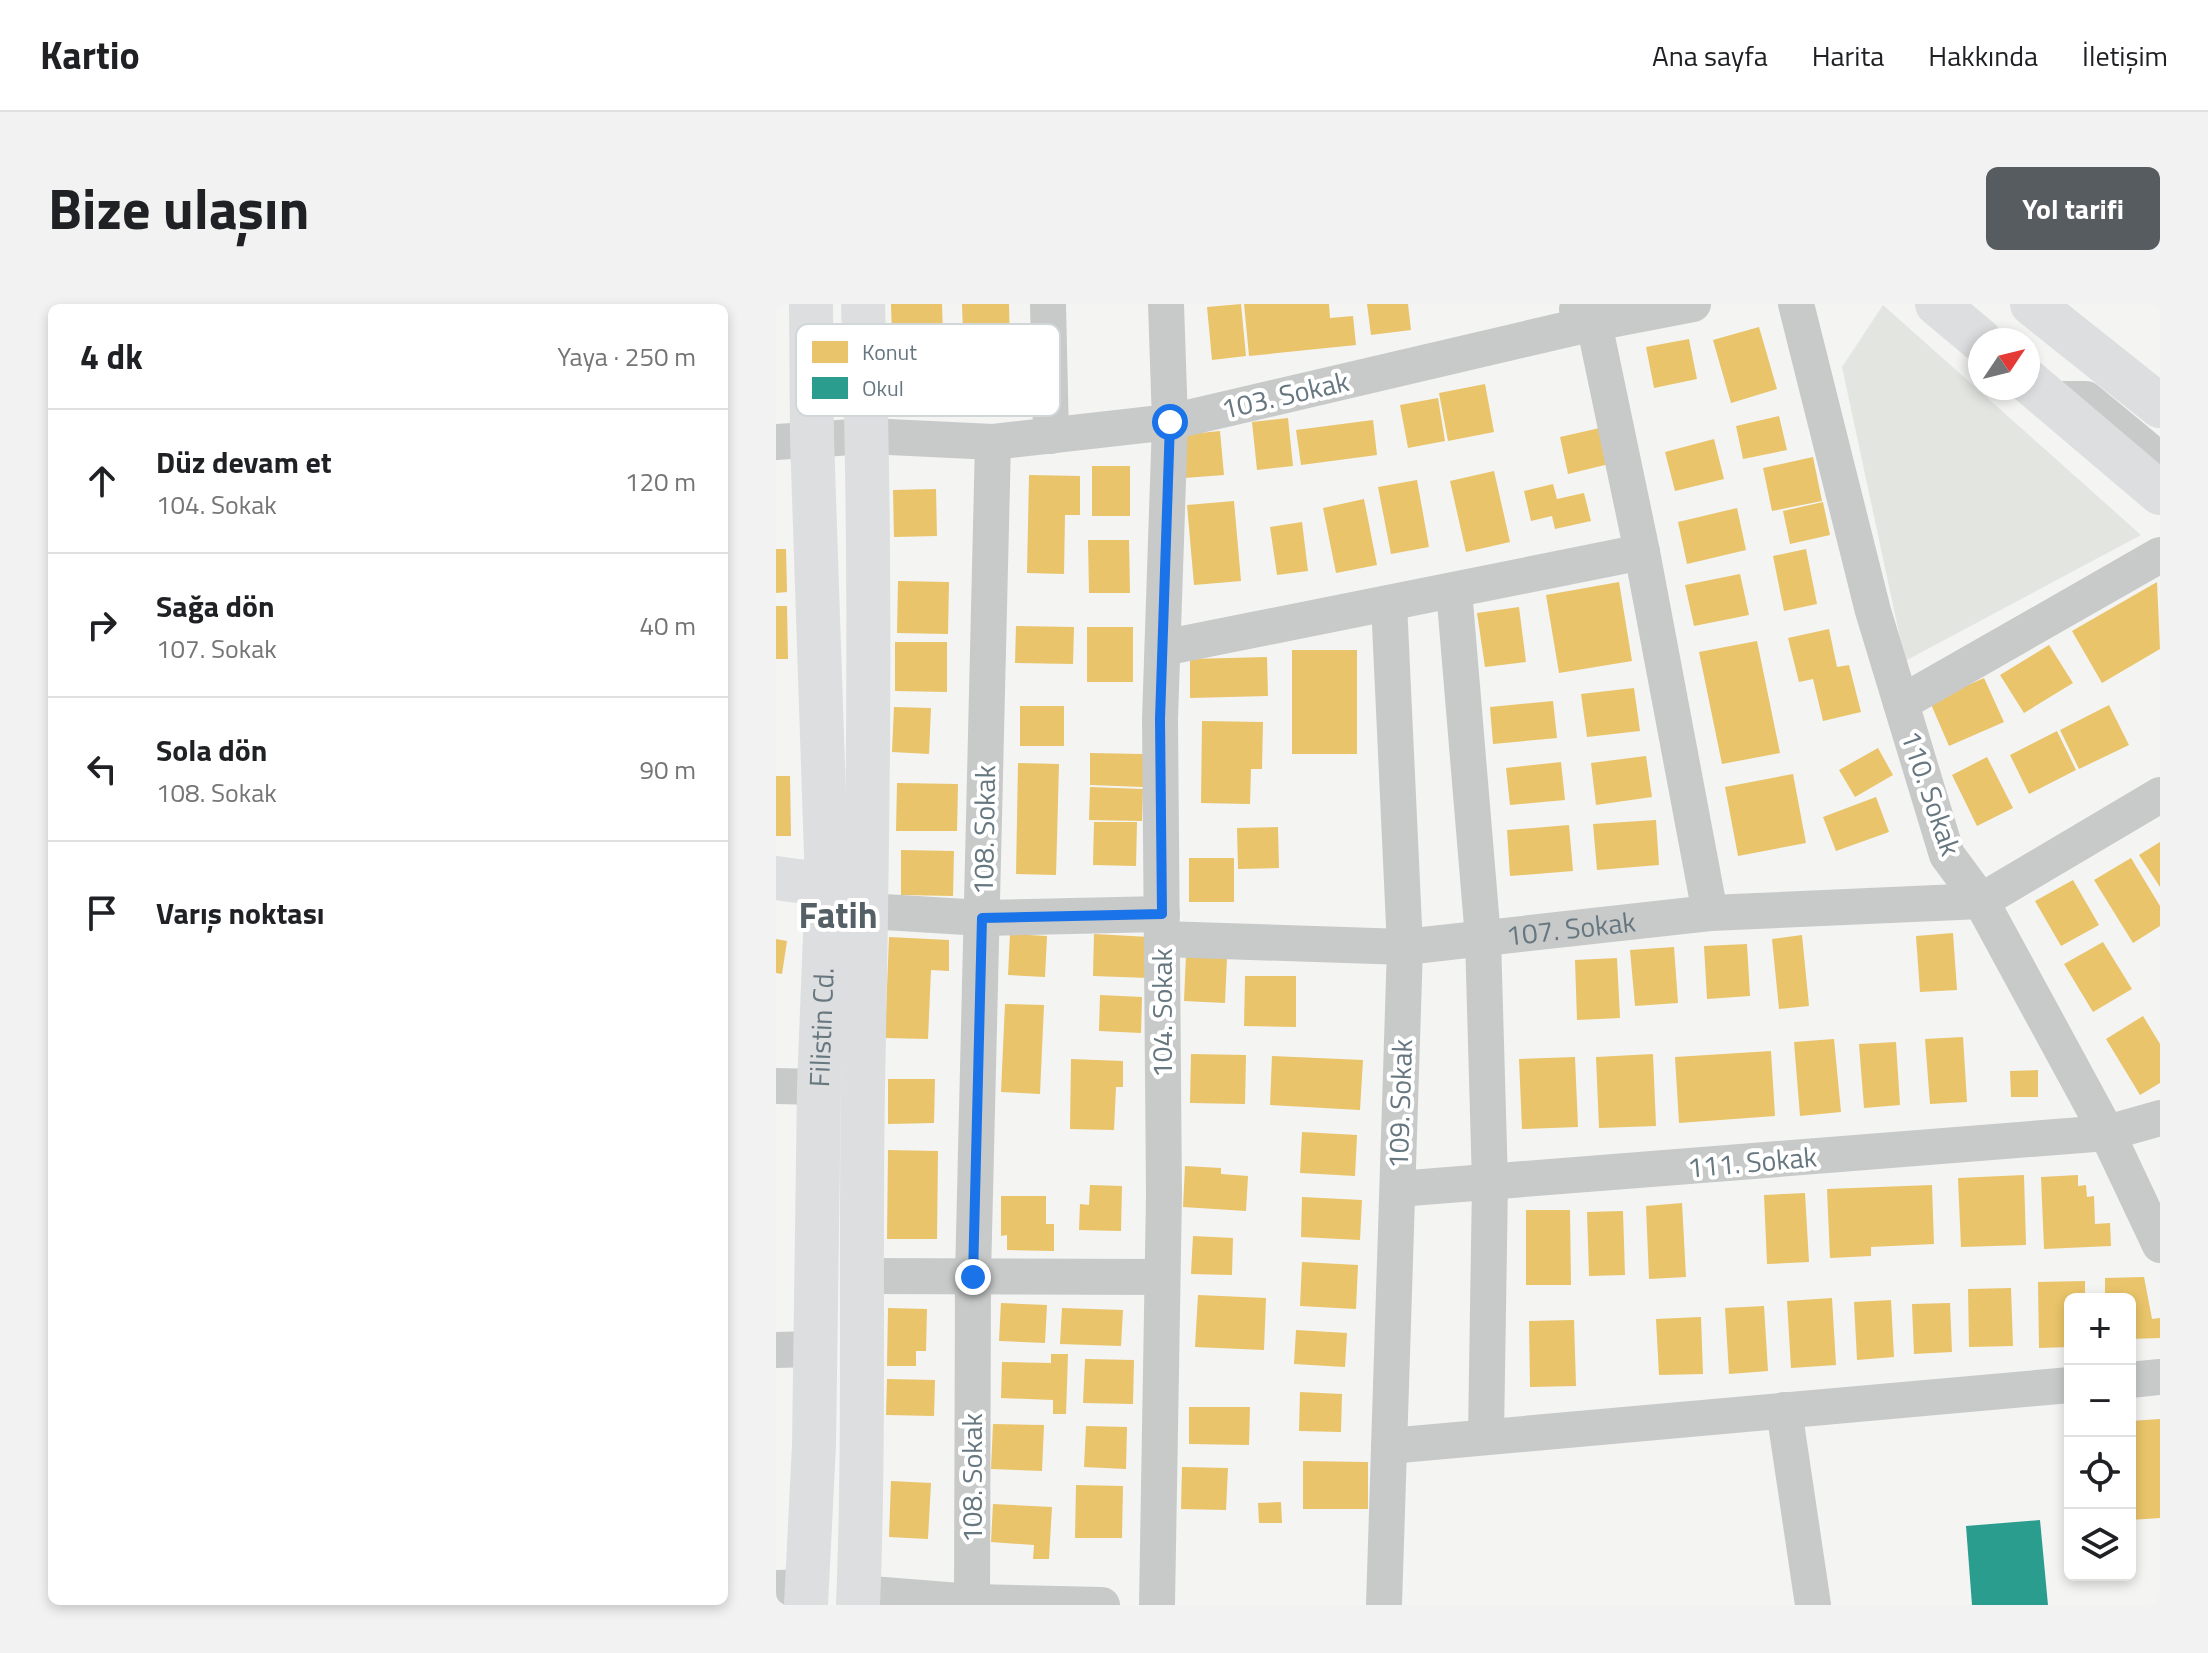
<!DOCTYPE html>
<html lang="tr">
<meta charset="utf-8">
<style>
body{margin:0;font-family:"Titillium Web",sans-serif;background:#f2f2f2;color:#202124}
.controls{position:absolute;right:24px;bottom:24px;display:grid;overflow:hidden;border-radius:12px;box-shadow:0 4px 12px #0003}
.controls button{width:72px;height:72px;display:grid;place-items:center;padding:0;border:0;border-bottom:2px solid #e0e0e0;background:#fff;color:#202124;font:40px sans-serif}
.compass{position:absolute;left:1192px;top:24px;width:72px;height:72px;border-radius:50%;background:#fff;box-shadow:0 4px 12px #0003;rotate:55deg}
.stop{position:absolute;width:24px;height:24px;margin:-18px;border:6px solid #1a73e8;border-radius:50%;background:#fff}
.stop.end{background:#1a73e8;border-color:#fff;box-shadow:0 2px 8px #0008}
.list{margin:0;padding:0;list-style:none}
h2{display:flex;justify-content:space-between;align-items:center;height:104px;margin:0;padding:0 32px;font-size:34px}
h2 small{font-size:26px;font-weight:400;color:#757577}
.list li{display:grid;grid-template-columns:52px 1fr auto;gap:24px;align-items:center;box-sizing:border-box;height:144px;padding:0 32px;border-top:2px solid #e0e0e0}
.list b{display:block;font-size:30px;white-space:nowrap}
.list p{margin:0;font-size:26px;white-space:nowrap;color:#757577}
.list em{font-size:26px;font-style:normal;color:#757577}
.icon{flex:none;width:44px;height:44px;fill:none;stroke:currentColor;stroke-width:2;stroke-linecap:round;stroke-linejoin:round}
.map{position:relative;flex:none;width:1384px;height:1301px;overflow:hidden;border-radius:12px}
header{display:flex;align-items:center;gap:48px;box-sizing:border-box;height:112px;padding:0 40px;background:#fff;border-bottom:2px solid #e0e0e0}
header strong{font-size:38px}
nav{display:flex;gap:44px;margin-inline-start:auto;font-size:28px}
.intro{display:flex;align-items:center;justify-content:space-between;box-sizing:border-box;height:192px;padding:0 48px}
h1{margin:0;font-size:56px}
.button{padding:20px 36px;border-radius:12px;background:#565c5f;color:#fff;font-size:28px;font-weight:700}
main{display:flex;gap:48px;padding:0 48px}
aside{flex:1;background:#fff;border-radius:12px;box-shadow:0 4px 12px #0003}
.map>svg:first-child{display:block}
.green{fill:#e3e6e0}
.homes{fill:#e9c46a}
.schools{fill:#2a9d8f}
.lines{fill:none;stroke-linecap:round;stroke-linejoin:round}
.minor{stroke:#c8caca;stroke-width:36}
.major{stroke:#dddedf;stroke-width:44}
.route{stroke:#1a73e8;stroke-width:10}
.labels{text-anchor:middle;stroke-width:8;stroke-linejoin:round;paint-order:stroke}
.street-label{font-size:28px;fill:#677780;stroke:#fff}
.district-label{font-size:36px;font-weight:bold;fill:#546066;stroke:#fff}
.key{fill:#fff;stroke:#d1d6d9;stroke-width:2}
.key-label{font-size:22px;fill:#677780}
</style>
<header>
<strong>Kartio</strong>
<nav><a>Ana sayfa</a><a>Harita</a><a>Hakkında</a><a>İletişim</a></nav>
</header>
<div class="intro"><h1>Bize ulaşın</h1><a class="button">Yol tarifi</a></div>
<main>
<aside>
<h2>4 dk<small>Yaya · 250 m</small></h2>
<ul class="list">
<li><svg class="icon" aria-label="ahead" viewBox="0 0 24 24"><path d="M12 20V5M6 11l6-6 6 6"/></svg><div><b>Düz devam et</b><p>104. Sokak</p></div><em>120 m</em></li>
<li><svg class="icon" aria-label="right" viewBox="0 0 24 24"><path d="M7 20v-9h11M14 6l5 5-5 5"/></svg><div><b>Sağa dön</b><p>107. Sokak</p></div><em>40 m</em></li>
<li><svg class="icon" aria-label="left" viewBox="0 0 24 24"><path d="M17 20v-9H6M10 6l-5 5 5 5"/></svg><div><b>Sola dön</b><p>108. Sokak</p></div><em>90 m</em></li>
<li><svg class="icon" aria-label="arrive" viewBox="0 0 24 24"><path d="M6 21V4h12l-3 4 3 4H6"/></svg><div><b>Varış noktası</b></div></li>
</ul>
</aside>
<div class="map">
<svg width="1384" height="1301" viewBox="0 0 1384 1301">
<rect width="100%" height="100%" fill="#f4f4f3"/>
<path class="green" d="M 1107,1 L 1365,231 L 1129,357 L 1066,63 Z"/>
<path class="homes" d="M 115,0 L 166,0 L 167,30 L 116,32 Z
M 186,0 L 233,0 L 235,93 L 116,94 L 115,59 L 188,57 Z
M 465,0 L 470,52 L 436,56 L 431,3 Z
M 468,0 L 553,0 L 554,14 L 577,12 L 580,41 L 473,52 Z
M 591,0 L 632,0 L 635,26 L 595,31 Z
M 983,23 L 1001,85 L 955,99 L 937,36 Z
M 913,35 L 921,75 L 878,84 L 870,43 Z
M 709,80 L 718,128 L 672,137 L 663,89 Z
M 662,94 L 669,137 L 632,144 L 624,101 Z
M 1003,112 L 1011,146 L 967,155 L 960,122 Z
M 512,114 L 517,162 L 481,166 L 476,118 Z
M 597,116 L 601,151 L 525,161 L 520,126 Z
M 828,123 L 837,159 L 792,170 L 784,133 Z
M 444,127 L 448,171 L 408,174 L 403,131 Z
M 938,135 L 948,175 L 899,187 L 889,148 Z
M 1037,153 L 1046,197 L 996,207 L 987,164 Z
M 316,162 L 354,162 L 354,212 L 316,212 Z
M 718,167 L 734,238 L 690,248 L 674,177 Z
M 253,171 L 304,172 L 304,211 L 289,211 L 288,270 L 251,269 Z
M 641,176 L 653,243 L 615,250 L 602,183 Z
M 777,180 L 781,195 L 808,189 L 815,217 L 779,225 L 776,212 L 755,217 L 748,187 Z
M 160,185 L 161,232 L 118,233 L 117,186 Z
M 588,195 L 601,261 L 560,269 L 547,204 Z
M 458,197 L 465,277 L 418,281 L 411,201 Z
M 1047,198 L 1054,231 L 1014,240 L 1007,207 Z
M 961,204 L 970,246 L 911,260 L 902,218 Z
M 526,218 L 532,267 L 501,271 L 494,223 Z
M 312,236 L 353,236 L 354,289 L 313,289 Z
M 0,245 L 10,245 L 11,288 L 0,289 Z
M 1030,245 L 1041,300 L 1008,307 L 997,252 Z
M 964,270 L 973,311 L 918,322 L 909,281 Z
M 122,277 L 173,278 L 172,330 L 121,329 Z
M 843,278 L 856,357 L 783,369 L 770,291 Z
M 1381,278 L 1384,345 L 1326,379 L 1296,327 Z
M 0,302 L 11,302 L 12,355 L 0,355 Z
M 743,303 L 750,358 L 709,363 L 701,309 Z
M 240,322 L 298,323 L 297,360 L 239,359 Z
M 311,323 L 357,323 L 357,378 L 311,378 Z
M 1053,325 L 1061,363 L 1073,361 L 1085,408 L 1047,417 L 1037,375 L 1023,378 L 1012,334 Z
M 981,337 L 1004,449 L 946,460 L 923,348 Z
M 119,338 L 171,338 L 171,388 L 119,387 Z
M 1273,341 L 1297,379 L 1248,409 L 1224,371 Z
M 516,346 L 581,346 L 581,450 L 516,450 Z
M 491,353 L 492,392 L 414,394 L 414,355 Z
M 1208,374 L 1228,418 L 1173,442 L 1154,398 Z
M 858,384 L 864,427 L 811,433 L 805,390 Z
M 777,397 L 781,434 L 717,440 L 714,403 Z
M 1333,401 L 1353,441 L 1303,465 L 1284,426 Z
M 244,402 L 288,402 L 288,442 L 244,442 Z
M 118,403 L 155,404 L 153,450 L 116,448 Z
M 426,417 L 487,418 L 486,465 L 475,465 L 474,500 L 425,499 Z
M 1281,427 L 1300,466 L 1253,490 L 1234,451 Z
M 1102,444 L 1117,471 L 1079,493 L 1063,466 Z
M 314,449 L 367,450 L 367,483 L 314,481 Z
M 870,452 L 876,493 L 820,501 L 815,459 Z
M 1211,453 L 1237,504 L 1201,522 L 1176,471 Z
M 785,458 L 789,496 L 734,501 L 730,464 Z
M 242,459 L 283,460 L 280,571 L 240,570 Z
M 1017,470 L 1030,539 L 962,552 L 949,483 Z
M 0,472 L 14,472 L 15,532 L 0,532 Z
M 121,479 L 182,480 L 181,527 L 120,527 Z
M 314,483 L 367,485 L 366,517 L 313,516 Z
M 1100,493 L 1113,528 L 1060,547 L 1047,513 Z
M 880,516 L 883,561 L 821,566 L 817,520 Z
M 318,518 L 361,518 L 360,562 L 317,561 Z
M 793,521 L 797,567 L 734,572 L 731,526 Z
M 502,523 L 503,564 L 462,565 L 461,524 Z
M 1384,538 L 1384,583 L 1363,551 Z
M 125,546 L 178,547 L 177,592 L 125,591 Z
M 413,554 L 458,554 L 458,598 L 413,598 Z
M 1355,554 L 1384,602 L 1384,622 L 1357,639 L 1318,576 Z
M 1297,576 L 1323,621 L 1285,642 L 1259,597 Z
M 1177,629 L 1181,686 L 1144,688 L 1140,632 Z
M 234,630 L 271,632 L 269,673 L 232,671 Z
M 318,630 L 374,633 L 373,674 L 317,672 Z
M 1026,631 L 1033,702 L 1003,705 L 996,635 Z
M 113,633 L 173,636 L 173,667 L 155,666 L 152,735 L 109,734 Z
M 0,635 L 11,637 L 6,670 L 0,669 Z
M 1327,638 L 1356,685 L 1317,708 L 1288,660 Z
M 971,640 L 974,692 L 931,695 L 928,642 Z
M 898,643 L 902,699 L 859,702 L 854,646 Z
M 410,651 L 451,653 L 449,699 L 408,697 Z
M 841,654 L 844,714 L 801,716 L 799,656 Z
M 469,672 L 520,672 L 520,723 L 468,722 Z
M 324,691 L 366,693 L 365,729 L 323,727 Z
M 229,700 L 268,701 L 264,790 L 225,788 Z
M 1367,712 L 1384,740 L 1384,779 L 1364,791 L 1330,735 Z
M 1187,733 L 1191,798 L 1154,800 L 1149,735 Z
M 1058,735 L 1065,808 L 1024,812 L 1018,738 Z
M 1120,738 L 1124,801 L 1088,804 L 1083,740 Z
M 995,747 L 999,812 L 903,819 L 899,753 Z
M 415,750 L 470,751 L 469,800 L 414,799 Z
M 877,750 L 880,822 L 823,824 L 820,753 Z
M 496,752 L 587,756 L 584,806 L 494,801 Z
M 799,753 L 802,823 L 746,825 L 743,755 Z
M 295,755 L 347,757 L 347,783 L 340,783 L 338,826 L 294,825 Z
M 1262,766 L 1262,793 L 1235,793 L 1234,767 Z
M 112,775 L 159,775 L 158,819 L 112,820 Z
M 526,828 L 581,831 L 579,872 L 524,869 Z
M 112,846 L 162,847 L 161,935 L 111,935 Z
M 409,862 L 445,864 L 445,870 L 472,872 L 470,907 L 407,903 Z
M 1248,871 L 1250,941 L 1185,943 L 1182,874 Z
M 1302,871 L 1302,882 L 1310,881 L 1311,893 L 1318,892 L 1319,920 L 1334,919 L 1335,942 L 1268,945 L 1265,873 Z
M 314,881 L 346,882 L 345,927 L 303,926 L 304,900 L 313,901 Z
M 1156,881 L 1158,940 L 1095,943 L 1095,952 L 1054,954 L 1051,885 Z
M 1029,889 L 1033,958 L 991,960 L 988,891 Z
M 225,892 L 270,892 L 270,920 L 278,920 L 278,947 L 231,946 L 231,931 L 225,932 Z
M 526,893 L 586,896 L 584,936 L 525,933 Z
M 906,899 L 910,973 L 873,975 L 870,902 Z
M 750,906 L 794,906 L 795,981 L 750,981 Z
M 847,907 L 849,971 L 813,972 L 811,908 Z
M 417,932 L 457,934 L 456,971 L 415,970 Z
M 526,958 L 582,961 L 580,1005 L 524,1002 Z
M 1368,973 L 1376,1015 L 1384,1014 L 1384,1034 L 1354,1035 L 1354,995 L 1329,995 L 1329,974 Z
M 1309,977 L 1309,995 L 1294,995 L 1294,1043 L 1263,1044 L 1262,978 Z
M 1235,984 L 1237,1042 L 1193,1043 L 1192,985 Z
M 422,991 L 490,994 L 488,1046 L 419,1043 Z
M 1056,994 L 1060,1061 L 1015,1064 L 1011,997 Z
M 1115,996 L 1118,1053 L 1081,1056 L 1078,998 Z
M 225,999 L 271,1001 L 269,1039 L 223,1037 Z
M 1174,999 L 1176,1048 L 1138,1050 L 1136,1000 Z
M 988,1002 L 992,1067 L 953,1070 L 949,1004 Z
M 112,1004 L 151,1005 L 150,1047 L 140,1047 L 140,1062 L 111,1062 Z
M 286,1004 L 347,1006 L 345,1042 L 284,1040 Z
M 925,1013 L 927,1070 L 883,1071 L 880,1015 Z
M 798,1016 L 800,1082 L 754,1083 L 753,1017 Z
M 520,1026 L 571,1029 L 569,1063 L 518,1060 Z
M 275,1050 L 292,1050 L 290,1110 L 277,1110 L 277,1096 L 225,1094 L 226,1058 L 275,1059 Z
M 309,1055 L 358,1056 L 357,1100 L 307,1099 Z
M 111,1075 L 159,1076 L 158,1112 L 110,1111 Z
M 524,1088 L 566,1090 L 565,1128 L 523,1127 Z
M 413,1103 L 474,1103 L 473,1141 L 413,1140 Z
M 1384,1115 L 1384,1214 L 1354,1216 L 1354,1117 Z
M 217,1120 L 268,1121 L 266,1167 L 215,1165 Z
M 310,1122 L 351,1123 L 350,1165 L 308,1163 Z
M 527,1157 L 592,1158 L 592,1205 L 527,1205 Z
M 406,1163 L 452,1164 L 450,1206 L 405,1205 Z
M 115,1177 L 155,1179 L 152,1235 L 113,1233 Z
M 300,1181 L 347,1182 L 346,1234 L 299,1234 Z
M 505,1198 L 506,1219 L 483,1219 L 482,1199 Z
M 217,1200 L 276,1203 L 273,1255 L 257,1255 L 258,1241 L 215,1238 Z"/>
<path class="schools" d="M 1264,1216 L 1272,1301 L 1196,1301 L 1190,1222 Z"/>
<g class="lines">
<g class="minor">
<path d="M 272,0 L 275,132"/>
<path d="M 1020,0 L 1097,307 L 1171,551 L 1205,597 L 1331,829 L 1384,941"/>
<path d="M 801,5 L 818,19 L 866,248 L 934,609"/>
<path d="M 1274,95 L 1310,95 L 1384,156"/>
<path d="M 0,138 L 92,132 L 217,138 L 394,118 L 818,19 L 917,0"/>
<path d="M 678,286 L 707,634 L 714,879 L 710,1132"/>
<path d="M 387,344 L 866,248"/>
<path d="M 1125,399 L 1384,251"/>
<path d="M 92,607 L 206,614 L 386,610"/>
<path id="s1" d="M 386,635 L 629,643 L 934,609 L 1205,597 L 1384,491"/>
<path d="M 0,782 L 43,783"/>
<path d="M 622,885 L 1331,829 L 1384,814"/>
<path d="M 87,972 L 386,973"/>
<path d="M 0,1046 L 39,1045"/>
<path d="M 1354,1076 L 1384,1073"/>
<path d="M 1008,1106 L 1037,1301"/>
<path d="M 613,1142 L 1294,1081"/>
<path d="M 0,1284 L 31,1283"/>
<path d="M 83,1289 L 196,1298 L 326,1301"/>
<path d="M 196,1298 L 197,973 L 217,138"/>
<path d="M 381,1301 L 388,890 L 384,415 L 394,118 L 390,0"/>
<path d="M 608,1301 L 629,643 L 613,299"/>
</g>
<g class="major">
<path d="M 1161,0 L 1204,36"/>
<path d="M 1256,0 L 1384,102"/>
<path d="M 1252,77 L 1384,189"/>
<path d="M 0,574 L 51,581 L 73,595"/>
<path id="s2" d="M 30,1301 L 38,1141 L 43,783 L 51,581 L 36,134 L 35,0"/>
<path d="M 82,1301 C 89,1129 84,957 87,784 C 92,523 96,261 87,0"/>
</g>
</g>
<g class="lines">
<path class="route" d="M 197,973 L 206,614 L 386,610 L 384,415 L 394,118"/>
</g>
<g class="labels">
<g class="street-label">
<text transform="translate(509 91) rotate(-13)" y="10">103. Sokak</text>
<text transform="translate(1155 489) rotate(71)" y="10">110. Sokak</text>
<text transform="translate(208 526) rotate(-89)" y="10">108. Sokak</text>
<text dy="10" stroke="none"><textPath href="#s1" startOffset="410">107. Sokak</textPath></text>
<text transform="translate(386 709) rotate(-90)" y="10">104. Sokak</text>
<text dy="10" stroke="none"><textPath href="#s2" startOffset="578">Filistin Cd.</textPath></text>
<text transform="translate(624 800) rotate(-88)" y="10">109. Sokak</text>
<text transform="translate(976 858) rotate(-5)" y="10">111. Sokak</text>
<text transform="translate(196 1174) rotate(-90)" y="10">108. Sokak</text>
</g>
<g class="district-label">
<text x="62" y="624">Fatih</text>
</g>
</g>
<rect x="20" y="20" width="264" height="92" rx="12" class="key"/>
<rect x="36" y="37" width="36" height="22" fill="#e9c46a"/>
<rect x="36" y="73" width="36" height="22" fill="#2a9d8f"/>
<g class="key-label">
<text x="86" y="56">Konut</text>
<text x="86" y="92">Okul</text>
</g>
</svg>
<div class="controls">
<button>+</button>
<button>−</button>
<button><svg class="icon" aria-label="locate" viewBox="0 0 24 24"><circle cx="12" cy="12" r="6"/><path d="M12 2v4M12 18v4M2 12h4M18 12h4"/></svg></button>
<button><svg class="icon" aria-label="layers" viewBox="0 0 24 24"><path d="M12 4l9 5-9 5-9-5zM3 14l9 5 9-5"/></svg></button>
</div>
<svg class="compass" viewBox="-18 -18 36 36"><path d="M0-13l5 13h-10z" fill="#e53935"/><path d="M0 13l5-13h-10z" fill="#757577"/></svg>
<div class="stop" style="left:394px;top:118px"></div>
<div class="stop end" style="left:197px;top:973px"></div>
</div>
</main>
